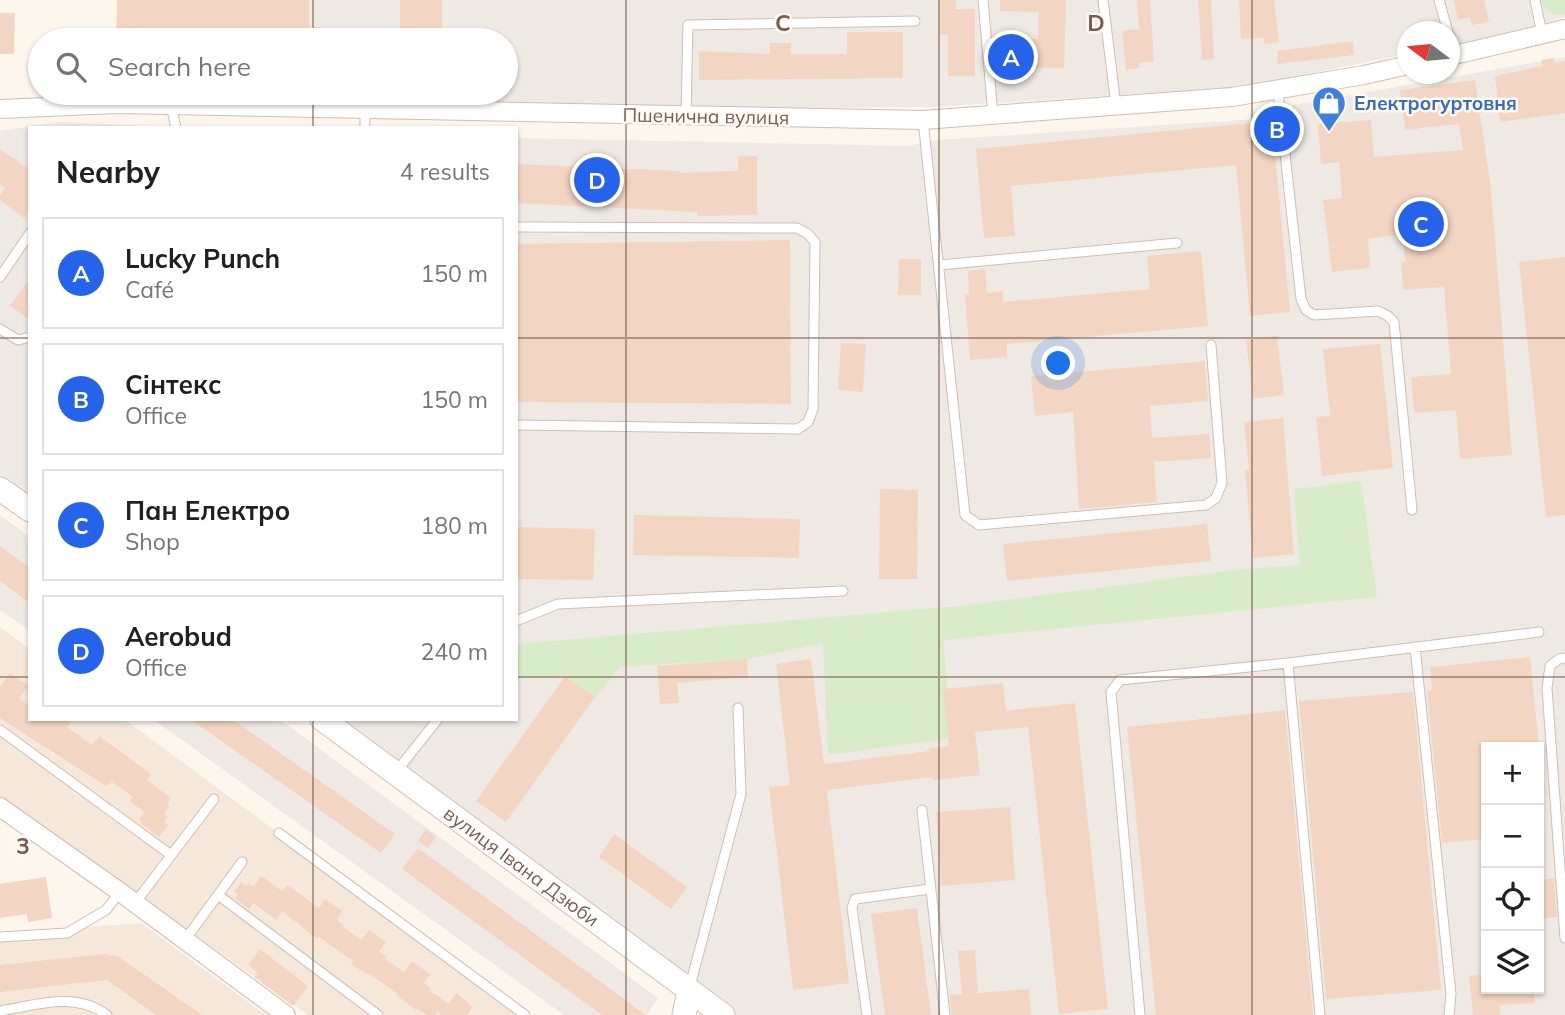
<!DOCTYPE html>
<meta charset="utf-8">
<style>
body{margin:0;font-family:Mulish,sans-serif;background:#f6f6f6;color:#202124}
.controls{position:absolute;right:21px;bottom:21px;display:grid;overflow:hidden;border-radius:0px;box-shadow:0 2px 5px #0004}
.controls button{width:63px;height:63px;display:grid;place-items:center;padding:0;border:0;border-bottom:2px solid #e0e0e0;background:#fff;color:#202124;font:35px sans-serif}
.compass{position:absolute;left:1397px;top:21px;width:63px;height:63px;border-radius:50%;background:#fff;box-shadow:0 2px 5px #0004;rotate:286deg}
.you{position:absolute;left:1059px;top:364px;width:24px;height:24px;margin:-18px;border:5px solid #fff;border-radius:50%;background:#1a73e8;box-shadow:0 0 0 10px #1a73e833}
.badge{display:grid;place-items:center;width:46px;height:46px;border-radius:50%;background:#2563eb;color:#fff;font-size:23px;font-weight:700}
.pin{position:absolute;translate:-50% -50%;border:4px solid #fff;box-shadow:0 2px 7px #0006}
.list{margin:0;padding:0;list-style:none}
h2{display:flex;justify-content:space-between;align-items:center;height:91px;margin:0;padding:0 28px;font-size:30px}
h2 small{font-size:23px;font-weight:400;color:#757577}
.list li{display:grid;grid-template-columns:46px 1fr auto;gap:21px;align-items:center;box-sizing:border-box;height:112px;margin:0 14px 14px;padding:0 14px;border:2px solid #e0e0e0;border-radius:0px}
.list b{display:block;font-size:26px;white-space:nowrap}
.list p{margin:0;font-size:23px;white-space:nowrap;color:#757577}
.list em{font-size:23px;font-style:normal;color:#757577}
.icon{flex:none;width:38px;height:38px;fill:none;stroke:currentColor;stroke-width:2;stroke-linecap:round;stroke-linejoin:round}
.map{position:relative;flex:none;width:1565px;height:1015px;overflow:hidden}
.search{position:absolute;background:#fff;box-shadow:0 2px 5px #0004;left:28px;top:28px;width:490px;height:77px;display:flex;align-items:center;gap:18px;box-sizing:border-box;padding:0 24px;border-radius:38px;color:#757577;font-size:26px}
.panel{position:absolute;background:#fff;box-shadow:0 2px 5px #0004;left:28px;top:126px;width:490px;height:595px;border-radius:0px}
.map>svg:first-child{display:block}
.residential{fill:#f5e8da}
.industrial{fill:#efe9e4;fill-rule:evenodd}
.green{fill:#d8ecc9}
.building{fill:#f3d5c3}
.lines{fill:none;stroke-linecap:round;stroke-linejoin:round}
.lane-casing{stroke:#d1beb0;stroke-width:11}
.street-casing{stroke:#d1beb0;stroke-width:20}
.secondary-casing{stroke:#d6c0b0;stroke-width:25}
.lane{stroke:#fff;stroke-width:9}
.street{stroke:#fff;stroke-width:18}
.secondary{stroke:#fff;stroke-width:23}
.grid{fill:none;stroke:#7a5c4d;stroke-width:2;stroke-opacity:0.55}
.labels{text-anchor:middle;stroke-width:5;stroke-linejoin:round;paint-order:stroke}
.shop-label{font-size:19px;font-weight:bold;fill:#366cbe;stroke:#fffaf3;text-anchor:start}
.street-label{font-size:19px;fill:#7a5c4d;stroke:#fffaf3}
.grid-label{font-size:23px;text-anchor:middle;font-weight:bold;fill:#7a5c4d;stroke:#fffaf3;stroke-width:5;stroke-linejoin:round;paint-order:stroke}
</style>
<div class="map">
<svg width="1565" height="1015" viewBox="0 0 1565 1015">
<rect width="100%" height="100%" fill="#fdf6ec"/>
<path class="residential" d="M 0,627 L 30,649 L 30,719 L 124,719 L 525,1015 L 308,1015 L 0,797 Z
M 141,923 L 266,1015 L 0,1015 L 0,934 Z"/>
<path class="industrial" d="M 289,0 L 1565,0 L 1565,17 L 1490,38 L 1450,46 L 1450,32 L 1408,32 L 1407,54 L 1242,87 L 933,107 L 755,108 L 289,101 L 289,93 L 506,93 L 506,40 L 289,40 Z
M 1565,57 L 1565,1015 L 736,1015 L 688,982 L 336,719 L 516,719 L 516,138 L 908,146 L 936,140 L 1257,119 L 1294,105 ZM 1486,747 L 1539,747 L 1539,989 L 1486,989 Z
M 59,122 L 195,128 L 30,128 L 30,503 L 0,482 L 0,131 Z
M 0,515 L 30,537 L 30,631 L 0,610 Z
M 153,719 L 279,719 L 658,998 L 647,1015 L 564,1015 Z"/>
<path class="green" d="M 1541,0 L 1565,0 L 1565,14 C 1553,16 1545,12 1541,0 Z
M 1361,481 L 1377,597 L 943,640 L 952,738 L 828,755 L 823,643 L 747,659 L 620,667 L 595,698 L 565,676 L 516,679 L 516,647 L 518,644 L 969,605 L 1236,570 L 1300,565 L 1294,489 Z"/>
<path class="building" d="M 117,0 L 309,0 L 309,40 L 116,40 Z
M 400,0 L 442,0 L 442,40 L 400,40 Z
M 940,0 L 956,0 L 956,9 L 975,9 L 975,76 L 948,76 L 948,35 L 940,35 Z
M 1000,0 L 1066,0 L 1064,68 L 1003,68 L 1002,39 L 1038,39 L 1039,12 L 1000,11 Z
M 1137,0 L 1150,0 L 1154,62 L 1139,63 L 1139,68 L 1126,70 L 1122,31 L 1139,29 Z
M 1198,0 L 1211,0 L 1214,59 L 1202,60 Z
M 1239,0 L 1274,0 L 1279,42 L 1264,44 L 1263,38 L 1241,39 Z
M 1453,0 L 1484,0 L 1489,22 L 1472,25 L 1470,17 L 1458,20 Z
M 0,13 L 15,13 L 14,54 L 0,54 Z
M 847,32 L 903,32 L 903,78 L 699,80 L 699,51 L 770,54 L 770,43 L 791,43 L 791,54 L 847,54 Z
M 1353,41 L 1354,55 L 1278,64 L 1277,51 Z
M 1554,58 L 1555,63 L 1565,61 L 1565,113 L 1500,122 L 1495,76 L 1543,66 L 1541,60 Z
M 1475,80 L 1491,188 L 1512,455 L 1460,459 L 1456,410 L 1414,413 L 1411,377 L 1451,374 L 1444,287 L 1403,290 L 1401,262 L 1405,262 L 1403,234 L 1368,239 L 1370,268 L 1332,272 L 1323,200 L 1342,198 L 1339,162 L 1321,164 L 1318,124 L 1371,120 L 1374,157 L 1463,150 L 1459,124 L 1405,130 L 1400,90 Z
M 1272,121 L 1290,312 L 1250,316 L 1236,165 L 1011,186 L 1015,236 L 984,238 L 976,149 Z
M 0,149 L 30,170 L 30,210 L 24,218 L 0,200 L 0,195 L 5,188 L 0,184 Z
M 738,156 L 757,156 L 757,215 L 697,216 L 697,212 L 516,203 L 516,164 L 680,171 L 680,173 L 738,171 Z
M 790,240 L 791,404 L 516,402 L 516,244 Z
M 1201,251 L 1208,326 L 1007,344 L 1007,357 L 970,360 L 965,294 L 969,294 L 968,271 L 985,269 L 987,293 L 1003,291 L 1003,302 L 1150,289 L 1147,256 Z
M 1565,257 L 1565,515 L 1546,517 L 1519,262 Z
M 899,259 L 921,259 L 921,295 L 898,295 Z
M 30,278 L 30,320 L 10,306 Z
M 1277,336 L 1284,395 L 1253,399 L 1246,340 Z
M 841,343 L 866,344 L 863,392 L 838,390 Z
M 1380,344 L 1393,468 L 1322,476 L 1316,417 L 1330,416 L 1323,349 Z
M 1205,361 L 1208,401 L 1150,406 L 1152,438 L 1209,434 L 1211,458 L 1154,462 L 1157,502 L 1079,509 L 1073,412 L 1035,416 L 1031,376 Z
M 1283,418 L 1294,554 L 1253,558 L 1245,470 L 1249,469 L 1244,422 Z
M 880,489 L 918,490 L 917,579 L 879,579 Z
M 634,515 L 800,519 L 799,558 L 633,555 Z
M 1207,524 L 1211,561 L 1007,581 L 1003,544 Z
M 516,527 L 595,529 L 593,580 L 516,579 Z
M 0,546 L 30,568 L 30,603 L 0,581 Z
M 1530,657 L 1539,747 L 1486,747 L 1486,839 L 1442,843 L 1427,691 L 1432,690 L 1430,667 Z
M 747,659 L 748,677 L 677,683 L 679,703 L 660,704 L 657,666 Z
M 811,659 L 824,764 L 930,751 L 929,748 L 949,746 L 943,689 L 1003,683 L 1006,711 L 1075,703 L 1108,1009 L 1059,1014 L 1028,727 L 975,732 L 980,775 L 933,780 L 933,777 L 827,790 L 849,983 L 793,990 L 769,787 L 790,785 L 776,664 Z
M 10,673 L 28,686 L 19,698 L 30,707 L 30,719 L 73,719 L 67,727 L 92,745 L 99,736 L 151,774 L 147,780 L 171,798 L 167,804 L 170,806 L 164,814 L 167,817 L 164,822 L 168,825 L 159,837 L 141,824 L 142,821 L 139,819 L 144,812 L 130,801 L 133,797 L 112,782 L 106,786 L 0,718 L 0,687 Z
M 565,676 L 595,697 L 506,822 L 476,801 Z
M 1413,692 L 1441,990 L 1326,999 L 1299,701 Z
M 1285,710 L 1313,1015 L 1156,1015 L 1127,727 Z
M 190,719 L 232,719 L 395,834 L 381,853 Z
M 1010,807 L 1015,880 L 941,886 L 936,812 Z
M 426,829 L 436,837 L 428,848 L 418,841 Z
M 614,834 L 687,887 L 671,909 L 599,857 Z
M 418,848 L 646,1015 L 602,1015 L 402,869 Z
M 261,876 L 282,891 L 287,885 L 292,888 L 319,908 L 325,899 L 342,911 L 337,920 L 344,925 L 343,927 L 361,940 L 369,930 L 386,942 L 379,951 L 387,957 L 385,959 L 404,972 L 412,961 L 430,974 L 424,983 L 431,989 L 430,991 L 449,1004 L 456,993 L 473,1007 L 467,1015 L 441,1015 L 438,1011 L 435,1015 L 427,1015 L 417,1009 L 416,1010 L 396,995 L 398,994 L 374,977 L 360,970 L 351,964 L 353,961 L 319,937 L 317,939 L 282,911 L 276,920 L 254,903 L 249,909 L 235,899 L 238,894 L 234,892 L 241,882 L 246,887 L 249,883 L 253,887 Z
M 46,877 L 52,918 L 28,922 L 27,914 L 0,918 L 0,884 Z
M 1554,878 L 1557,917 L 1539,919 L 1539,880 Z
M 917,908 L 931,1015 L 885,1015 L 871,914 Z
M 260,949 L 308,986 L 293,1006 L 254,977 L 258,973 L 248,965 Z
M 975,950 L 978,993 L 1029,989 L 1031,1015 L 952,1015 L 950,995 L 962,994 L 958,951 Z
M 105,954 L 119,957 L 202,1015 L 156,1015 L 107,980 L 0,992 L 0,965 Z
M 1486,974 L 1486,989 L 1534,989 L 1535,1003 L 1500,1005 L 1500,1015 L 1473,1015 L 1469,976 Z"/>
<g class="lines">
<g class="lane-casing">
<path id="lane" d="M 983,0 L 993,115
M 1103,0 L 1116,106
M 1439,0 L 1448,32
M 1535,0 L 1542,34
M 1450,36 L 1455,54
M 1278,90 L 1301,299 L 1306,310 L 1314,315 L 1378,311 L 1388,316 L 1394,322 L 1412,510
M 171,105 L 176,128
M 686,115 L 688,25 L 915,21
M 923,120 L 965,515 L 979,525 L 1206,505 L 1216,498 L 1222,483 L 1211,345
M 365,128 L 365,109
M 516,227 L 797,228 L 808,234 L 815,242 L 813,409 L 808,422 L 798,429 L 516,425
M 940,265 L 1177,243
M 0,277 L 30,233
M 0,329 L 18,340 L 30,337
M 516,621 L 558,604 L 843,591
M 1415,647 L 1451,994 L 1449,1015
M 1565,658 L 1559,659 L 1550,666 L 1547,688 L 1565,938
M 0,730 L 171,855
M 396,772 L 438,719
M 922,810 L 945,1015
M 279,833 L 525,1015
M 218,895 L 378,1015
M 135,903 L 214,799
M 0,937 L 67,933 L 106,910 L 120,892
M 185,940 L 242,862
M 690,986 L 741,794 L 738,708
M 0,1011 C 37,1005 75,991 107,1015
M 867,1015 L 852,908 L 855,899 L 930,889
M 1140,1015 L 1111,692 L 1120,680 L 1288,663
M 1320,1015 L 1288,663 L 1539,632"/>
</g>
<g class="street-casing">
<path id="street" d="M 1450,56 L 1565,29
M 0,109 L 117,104 L 923,120 L 1232,97 L 1364,75 L 1408,65
M 0,807 L 120,892 L 286,1015"/>
</g>
<g class="secondary-casing">
<g id="secondary">
<path d="M 0,489 L 30,510"/>
<path id="s1" d="M 322,719 L 723,1015"/>
<path d="M 684,1015 L 689,991"/>
</g>
</g>
<use href="#lane" class="lane"/>
<use href="#street" class="street"/>
<use href="#secondary" class="secondary"/>
</g>
<path class="grid" d="M 313,0 L 313,40M 626,0 L 626,1015M 939,0 L 939,1015M 1252,0 L 1252,1015M 313,93 L 313,128M 0,338 L 30,338M 516,338 L 1565,338M 0,677 L 30,677M 516,677 L 1565,677M 313,719 L 313,1015"/>
<defs>
<g id="shop-pin" transform="scale(1.75)"><path d="M0 17L-7.5 6A9.5 9.5 0 1 1 7.5 6Z" fill="#3f7fe0" stroke="#fffaf3"/><path d="M-5-2.5h2.3a2.7 3.5 0 0 1 5.4 0H5L5.5 6h-11ZM-1.5-2.5h3a1.5 2.3 0 0 0-3 0Z" fill="#fff"/></g>
</defs>
<g fill-rule="evenodd">
<use href="#shop-pin" x="1329" y="103"/>
</g>
<g class="labels">
<g class="shop-label">
<text x="1354" y="110">Електрогуртовня</text>
</g>
<g class="street-label">
<text transform="translate(706 116) rotate(1)" y="7">Пшенична вулиця</text>
<text dy="7" stroke="none"><textPath href="#s1" startOffset="248">вулиця Івана Дзюби</textPath></text>
</g>
</g>
<g class="grid-label">
<text x="783" y="31">C</text>
<text x="1096" y="31">D</text>
<text x="23" y="854">3</text>
</g>
</svg>
<div class="controls">
<button>+</button>
<button>−</button>
<button><svg class="icon" aria-label="locate" viewBox="0 0 24 24"><circle cx="12" cy="12" r="6"/><path d="M12 2v4M12 18v4M2 12h4M18 12h4"/></svg></button>
<button><svg class="icon" aria-label="layers" viewBox="0 0 24 24"><path d="M12 4l9 5-9 5-9-5zM3 14l9 5 9-5"/></svg></button>
</div>
<svg class="compass" viewBox="-18 -18 36 36"><path d="M0-13l5 13h-10z" fill="#e53935"/><path d="M0 13l5-13h-10z" fill="#757577"/></svg>
<div class="you"></div>
<div class="pin badge" style="left:1011px;top:57px">A</div>
<div class="pin badge" style="left:1277px;top:129px">B</div>
<div class="pin badge" style="left:1421px;top:224px">C</div>
<div class="pin badge" style="left:597px;top:180px">D</div>
<div class="search"><svg class="icon" aria-label="search" viewBox="0 0 24 24"><circle cx="10" cy="10" r="6"/><path d="M15 15l6 6"/></svg>Search here</div>
<section class="panel">
<h2>Nearby<small>4 results</small></h2>
<ul class="list">
<li><span class="badge">A</span><div><b>Lucky Punch</b><p>Café</p></div><em>150 m</em></li>
<li><span class="badge">B</span><div><b>Сінтекс</b><p>Office</p></div><em>150 m</em></li>
<li><span class="badge">C</span><div><b>Пан Електро</b><p>Shop</p></div><em>180 m</em></li>
<li><span class="badge">D</span><div><b>Aerobud</b><p>Office</p></div><em>240 m</em></li>
</ul>
</section>
</div>
